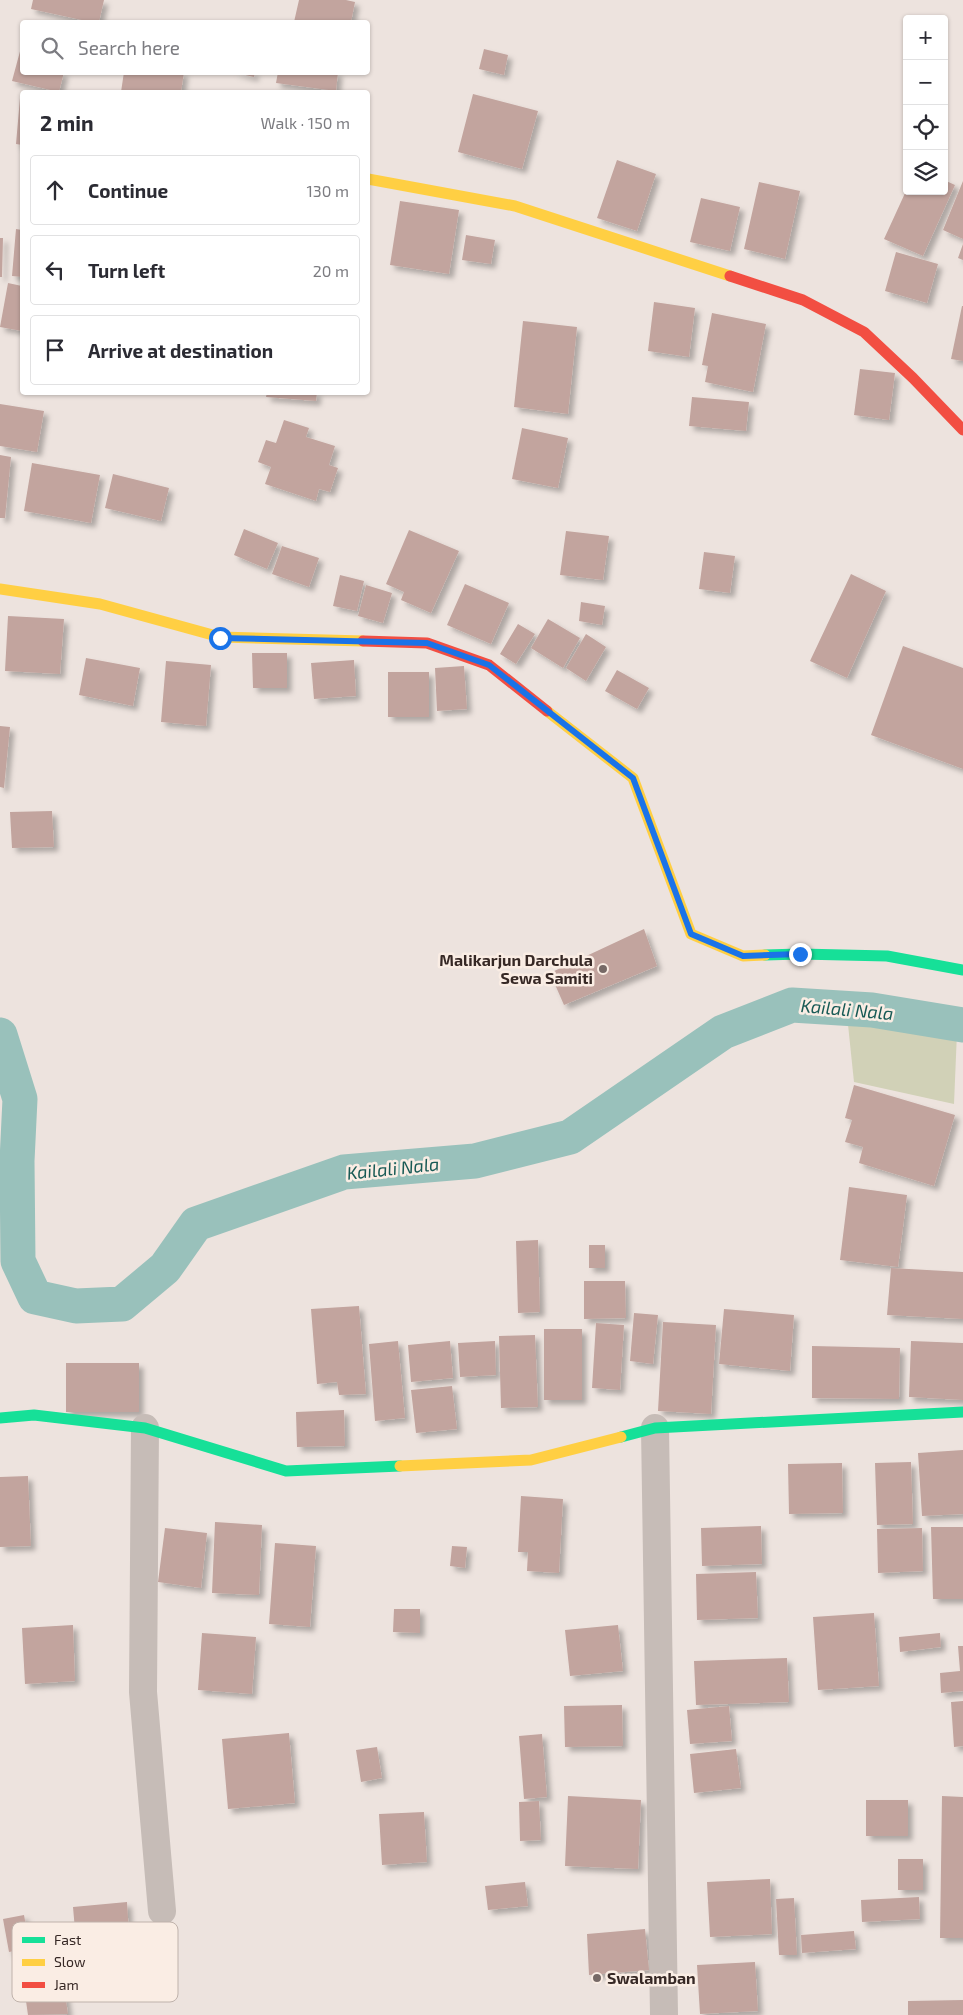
<!DOCTYPE html>
<meta charset="utf-8">
<style>
body{margin:0;font-family:"Exo 2",sans-serif;background:#f7f7f7;color:#2b2b33}
.controls{position:absolute;right:15px;top:15px;display:grid;overflow:hidden;border-radius:5px;box-shadow:0 1px 4px #0004}
.controls button{width:45px;height:45px;display:grid;place-items:center;padding:0;border:0;border-bottom:1px solid #e1e1e2;background:#fff;color:#2b2b33;font:25px sans-serif}
.stop{position:absolute;width:15px;height:15px;margin:-11px;border:4px solid #1a73e8;border-radius:50%;background:#fff}
.stop.end{background:#1a73e8;border-color:#fff;box-shadow:0 1px 5px #0008}
.list{margin:0;padding:0;list-style:none}
h2{display:flex;justify-content:space-between;align-items:center;height:65px;margin:0;padding:0 20px;font-size:21px}
h2 small{font-size:16px;font-weight:400;color:#7c7c81}
.list li{display:grid;grid-template-columns:32px 1fr auto;gap:15px;align-items:center;box-sizing:border-box;height:70px;margin:0 10px 10px;padding:0 10px;border:1px solid #e1e1e2;border-radius:5px}
.list b{display:block;font-size:19px;white-space:nowrap}
.list em{font-size:16px;font-style:normal;color:#7c7c81}
.icon{flex:none;width:28px;height:28px;fill:none;stroke:currentColor;stroke-width:2;stroke-linecap:round;stroke-linejoin:round}
.map{position:relative;flex:none;width:963px;height:2015px;overflow:hidden}
.search{position:absolute;background:#fff;box-shadow:0 1px 4px #0004;left:20px;top:20px;width:350px;height:55px;display:flex;align-items:center;gap:12px;box-sizing:border-box;padding:0 18px;border-radius:5px;color:#7c7c81;font-size:19px}
.panel{position:absolute;background:#fff;box-shadow:0 1px 4px #0004;left:20px;top:90px;width:350px;height:305px;border-radius:5px}
.map>svg:first-child{display:block}
.green{fill:#d1d1b7}
.lines{fill:none;stroke-linecap:round;stroke-linejoin:round}
.canal{stroke:#99c1bb;stroke-width:35}
.building{fill:#c2a49e;filter:url(#shadow)}
.street{stroke:#c6bcb7;stroke-width:28}
.fast{stroke:#16e098;stroke-width:11}
.slow{stroke:#ffcf43;stroke-width:11}
.jam{stroke:#f24e42;stroke-width:11}
.route{stroke:#1a73e8;stroke-width:6}
.poi-dot{fill:#766966;stroke:#faede4;stroke-width:2}
.labels{text-anchor:middle;stroke-width:5;stroke-linejoin:round;paint-order:stroke}
.poi-label{font-size:16px;font-weight:bold;fill:#362825;stroke:#faede4;text-anchor:end}
.water-label{font-size:18px;font-style:italic;fill:#185a55;stroke:#faede4}
.key{fill:#faede4;stroke:#bfb2ab;stroke-width:1}
.key-label{font-size:14px;fill:#362825}
</style>
<div class="map">
<svg width="963" height="2015" viewBox="0 0 963 2015">
<defs>
<filter id="shadow"><feDropShadow dx="4.5" dy="4.5" stdDeviation="2.5" flood-color="#0004"/></filter>
</defs>
<rect width="100%" height="100%" fill="#ede3de"/>
<path class="green" d="M 847,1015 L 957,1032 L 954,1104 L 854,1082 Z"/>
<g class="lines">
<path class="canal" d="M 0,1035 L 20,1099 L 17,1161 L 18,1261 L 35,1297 L 76,1306 L 122,1304 L 165,1268 L 196,1224 L 344,1172 L 475,1161 L 570,1137 L 723,1032 L 792,1005 L 872,1010 L 963,1025"/>
</g>
<path class="building" d="M 33,0 L 104,0 L 99,22 L 91,22 L 31,9 Z
M 299,0 L 346,0 L 355,2 L 351,22 L 294,22 Z
M 22,44 L 22,72 L 64,72 L 59,92 L 12,81 Z
M 484,49 L 508,55 L 504,75 L 479,69 Z
M 124,72 L 184,72 L 181,92 L 121,92 Z
M 232,72 L 255,72 L 254,77 Z
M 278,72 L 338,72 L 336,91 L 276,83 Z
M 473,94 L 538,111 L 522,169 L 458,152 Z
M 20,98 L 22,98 L 22,145 L 16,144 Z
M 617,160 L 656,174 L 637,231 L 597,218 Z
M 944,180 L 955,185 L 923,256 L 884,239 L 906,191 L 944,191 Z
M 963,181 L 963,239 L 943,230 Z
M 759,182 L 800,191 L 785,259 L 744,249 Z
M 701,198 L 740,207 L 730,251 L 690,242 Z
M 400,201 L 459,210 L 449,274 L 390,265 Z
M 16,229 L 22,230 L 22,277 L 12,276 Z
M 466,235 L 495,240 L 491,264 L 462,260 Z
M 0,238 L 3,238 L 2,277 L 0,277 Z
M 963,244 L 963,260 L 958,258 Z
M 896,252 L 938,264 L 927,303 L 885,291 Z
M 8,283 L 22,286 L 22,331 L 0,327 Z
M 654,302 L 695,308 L 689,357 L 648,351 Z
M 962,306 L 963,306 L 963,361 L 951,359 Z
M 712,313 L 766,324 L 753,392 L 705,382 L 708,366 L 702,365 Z
M 523,321 L 577,327 L 568,414 L 514,407 Z
M 860,369 L 895,373 L 889,420 L 854,415 Z
M 267,392 L 317,392 L 316,401 L 266,397 Z
M 692,397 L 749,402 L 746,431 L 689,426 Z
M 0,404 L 44,411 L 37,452 L 0,446 Z
M 284,420 L 309,428 L 306,437 L 335,446 L 329,465 L 338,468 L 330,492 L 319,489 L 316,501 L 265,484 L 271,467 L 258,462 L 266,440 L 276,443 Z
M 522,428 L 568,438 L 558,488 L 512,479 Z
M 0,455 L 11,457 L 5,518 L 0,518 Z
M 32,463 L 100,475 L 91,523 L 24,511 Z
M 113,474 L 169,488 L 161,521 L 105,508 Z
M 244,529 L 278,543 L 267,569 L 234,555 Z
M 409,530 L 459,551 L 431,613 L 401,600 L 404,592 L 386,584 Z
M 566,531 L 609,536 L 603,580 L 560,575 Z
M 282,546 L 319,558 L 309,587 L 272,574 Z
M 704,552 L 735,556 L 730,593 L 699,589 Z
M 851,574 L 886,591 L 847,678 L 810,661 Z
M 340,575 L 364,581 L 357,611 L 333,606 Z
M 465,584 L 509,603 L 491,644 L 447,625 Z
M 366,585 L 392,593 L 383,623 L 358,616 Z
M 581,602 L 605,606 L 602,625 L 579,621 Z
M 8,616 L 64,619 L 60,674 L 5,671 Z
M 548,619 L 580,638 L 563,668 L 531,648 Z
M 518,624 L 535,634 L 516,664 L 500,654 Z
M 586,634 L 606,647 L 586,681 L 566,668 Z
M 903,646 L 963,668 L 963,769 L 871,735 Z
M 252,653 L 287,653 L 287,688 L 253,688 Z
M 86,658 L 140,668 L 133,706 L 79,695 Z
M 354,660 L 356,696 L 314,699 L 311,663 Z
M 166,661 L 211,665 L 206,726 L 161,722 Z
M 464,666 L 467,709 L 437,711 L 435,668 Z
M 617,670 L 649,688 L 637,709 L 605,691 Z
M 388,672 L 429,672 L 429,717 L 388,717 Z
M 0,726 L 10,727 L 4,788 L 0,787 Z
M 52,811 L 54,847 L 12,848 L 10,812 Z
M 644,929 L 657,966 L 564,1005 L 550,973 Z
M 854,1085 L 955,1115 L 934,1186 L 859,1163 L 863,1147 L 845,1142 L 852,1120 L 845,1118 Z
M 849,1187 L 907,1195 L 898,1267 L 840,1260 Z
M 538,1240 L 540,1312 L 518,1313 L 516,1241 Z
M 589,1245 L 605,1245 L 605,1268 L 589,1268 Z
M 891,1268 L 963,1272 L 963,1319 L 887,1315 Z
M 584,1281 L 625,1281 L 626,1318 L 584,1319 Z
M 359,1306 L 366,1394 L 339,1395 L 337,1382 L 317,1384 L 311,1309 Z
M 724,1309 L 794,1315 L 790,1371 L 719,1364 Z
M 634,1313 L 658,1315 L 653,1364 L 630,1361 Z
M 663,1322 L 716,1325 L 711,1414 L 658,1411 Z
M 596,1323 L 624,1325 L 620,1390 L 592,1388 Z
M 544,1329 L 582,1329 L 582,1400 L 544,1400 Z
M 535,1335 L 538,1407 L 501,1408 L 499,1336 Z
M 398,1341 L 405,1418 L 375,1421 L 369,1344 Z
M 450,1341 L 453,1378 L 411,1382 L 408,1345 Z
M 495,1341 L 496,1375 L 460,1377 L 458,1343 Z
M 911,1341 L 963,1343 L 963,1400 L 909,1397 Z
M 812,1346 L 900,1348 L 899,1399 L 812,1398 Z
M 66,1363 L 139,1363 L 139,1412 L 66,1412 Z
M 452,1386 L 457,1429 L 416,1433 L 411,1390 Z
M 344,1410 L 345,1446 L 297,1447 L 296,1412 Z
M 963,1450 L 963,1514 L 922,1516 L 918,1453 Z
M 911,1462 L 913,1524 L 877,1525 L 875,1463 Z
M 842,1463 L 843,1513 L 789,1514 L 788,1464 Z
M 28,1476 L 31,1546 L 0,1547 L 0,1477 Z
M 521,1496 L 563,1499 L 559,1573 L 527,1571 L 528,1552 L 518,1552 Z
M 215,1522 L 262,1525 L 259,1595 L 212,1593 Z
M 761,1526 L 762,1564 L 702,1566 L 701,1528 Z
M 931,1527 L 963,1527 L 963,1599 L 933,1599 Z
M 165,1528 L 207,1533 L 201,1588 L 158,1582 Z
M 922,1528 L 923,1571 L 878,1573 L 877,1529 Z
M 275,1543 L 316,1546 L 310,1627 L 269,1624 Z
M 452,1546 L 467,1547 L 465,1568 L 450,1566 Z
M 756,1572 L 758,1618 L 697,1620 L 696,1574 Z
M 394,1609 L 420,1609 L 420,1633 L 393,1632 Z
M 874,1613 L 879,1686 L 818,1690 L 813,1617 Z
M 73,1625 L 75,1681 L 25,1684 L 22,1628 Z
M 618,1625 L 623,1671 L 570,1676 L 565,1630 Z
M 202,1633 L 256,1637 L 252,1694 L 198,1690 Z
M 940,1633 L 941,1647 L 900,1652 L 899,1637 Z
M 958,1646 L 963,1646 L 963,1691 L 941,1693 L 940,1673 L 960,1671 Z
M 787,1658 L 789,1702 L 696,1705 L 694,1661 Z
M 963,1701 L 963,1746 L 954,1747 L 951,1702 Z
M 622,1705 L 623,1746 L 565,1747 L 564,1706 Z
M 729,1706 L 732,1741 L 690,1744 L 687,1710 Z
M 289,1733 L 295,1803 L 228,1809 L 222,1739 Z
M 542,1734 L 547,1797 L 524,1799 L 519,1736 Z
M 377,1747 L 382,1778 L 361,1782 L 356,1750 Z
M 736,1749 L 741,1788 L 694,1793 L 690,1754 Z
M 568,1796 L 641,1800 L 638,1869 L 565,1866 Z
M 942,1796 L 963,1797 L 963,1938 L 940,1938 Z
M 866,1800 L 908,1800 L 908,1836 L 866,1836 Z
M 539,1801 L 541,1840 L 520,1841 L 519,1802 Z
M 424,1812 L 427,1862 L 382,1865 L 379,1814 Z
M 898,1859 L 923,1859 L 923,1890 L 898,1890 Z
M 770,1879 L 772,1934 L 710,1937 L 707,1882 Z
M 525,1882 L 528,1906 L 488,1910 L 485,1886 Z
M 919,1897 L 920,1919 L 862,1922 L 861,1900 Z
M 794,1898 L 797,1955 L 779,1955 L 776,1899 Z
M 127,1902 L 130,1949 L 77,1953 L 73,1907 Z
M 24,1915 L 30,1948 L 9,1952 L 3,1919 Z
M 645,1929 L 649,1970 L 589,1975 L 587,1934 Z
M 854,1931 L 856,1949 L 802,1953 L 801,1935 Z
M 755,1962 L 758,2011 L 700,2014 L 697,1965 Z
M 61,1967 L 68,2014 L 28,2015 L 22,1973 Z
M 963,2000 L 963,2015 L 908,2015 L 908,2001 Z"/>
<g class="lines">
<path class="street" d="M 145,1428 L 143,1692 L 162,1911
M 655,1428 L 664,2015"/>
<path class="fast" d="M 765,955 L 800,954 L 887,956 L 963,970
M 0,1418 L 34,1415 L 145,1428 L 286,1471 L 400,1466
M 621,1437 L 655,1428 L 963,1412"/>
<path class="slow" d="M 368,179 L 515,206 L 730,276
M 0,589 L 100,604 L 220,637 L 363,641
M 547,711 L 633,778 L 691,934 L 743,956 L 765,955
M 400,1466 L 531,1460 L 621,1437"/>
<path class="jam" d="M 730,276 L 803,300 L 864,332 L 913,378 L 963,430
M 363,641 L 427,643 L 489,665 L 547,711"/>
</g>
<g class="lines">
<path class="route" d="M 220,638 L 427,643 L 489,665 L 633,778 L 691,934 L 743,956 L 800,954"/>
</g>
<g class="poi-dot">
<circle cx="603" cy="969" r="5"/>
<circle cx="597" cy="1978" r="5"/>
</g>
<g class="labels">
<g class="poi-label">
<text x="593" y="966">Malikarjun Darchula<tspan x="593" dy="18">Sewa Samiti</tspan></text>
<text x="607" y="1984" text-anchor="start">Swalamban</text>
</g>
<g class="water-label">
<text transform="translate(847 1010) rotate(5)" y="6">Kailali Nala</text>
<text transform="translate(393 1169) rotate(-6)" y="6">Kailali Nala</text>
</g>
</g>
<rect x="12" y="1922" width="166" height="80" rx="8" class="key"/>
<rect x="22" y="1937" width="23" height="6" fill="#16e098"/>
<rect x="22" y="1959" width="23" height="7" fill="#ffcf43"/>
<rect x="22" y="1982" width="23" height="6" fill="#f24e42"/>
<g class="key-label">
<text x="54" y="1945">Fast</text>
<text x="54" y="1967">Slow</text>
<text x="54" y="1990">Jam</text>
</g>
</svg>
<div class="controls">
<button>+</button>
<button>−</button>
<button><svg class="icon" aria-label="locate" viewBox="0 0 24 24"><circle cx="12" cy="12" r="6"/><path d="M12 2v4M12 18v4M2 12h4M18 12h4"/></svg></button>
<button><svg class="icon" aria-label="layers" viewBox="0 0 24 24"><path d="M12 4l9 5-9 5-9-5zM3 14l9 5 9-5"/></svg></button>
</div>
<div class="stop" style="left:220px;top:638px"></div>
<div class="stop end" style="left:800px;top:954px"></div>
<div class="search"><svg class="icon" aria-label="search" viewBox="0 0 24 24"><circle cx="10" cy="10" r="6"/><path d="M15 15l6 6"/></svg>Search here</div>
<section class="panel">
<h2>2 min<small>Walk · 150 m</small></h2>
<ul class="list">
<li><svg class="icon" aria-label="ahead" viewBox="0 0 24 24"><path d="M12 20V5M6 11l6-6 6 6"/></svg><div><b>Continue</b></div><em>130 m</em></li>
<li><svg class="icon" aria-label="left" viewBox="0 0 24 24"><path d="M17 20v-9H6M10 6l-5 5 5 5"/></svg><div><b>Turn left</b></div><em>20 m</em></li>
<li><svg class="icon" aria-label="arrive" viewBox="0 0 24 24"><path d="M6 21V4h12l-3 4 3 4H6"/></svg><div><b>Arrive at destination</b></div></li>
</ul>
</section>
</div>
